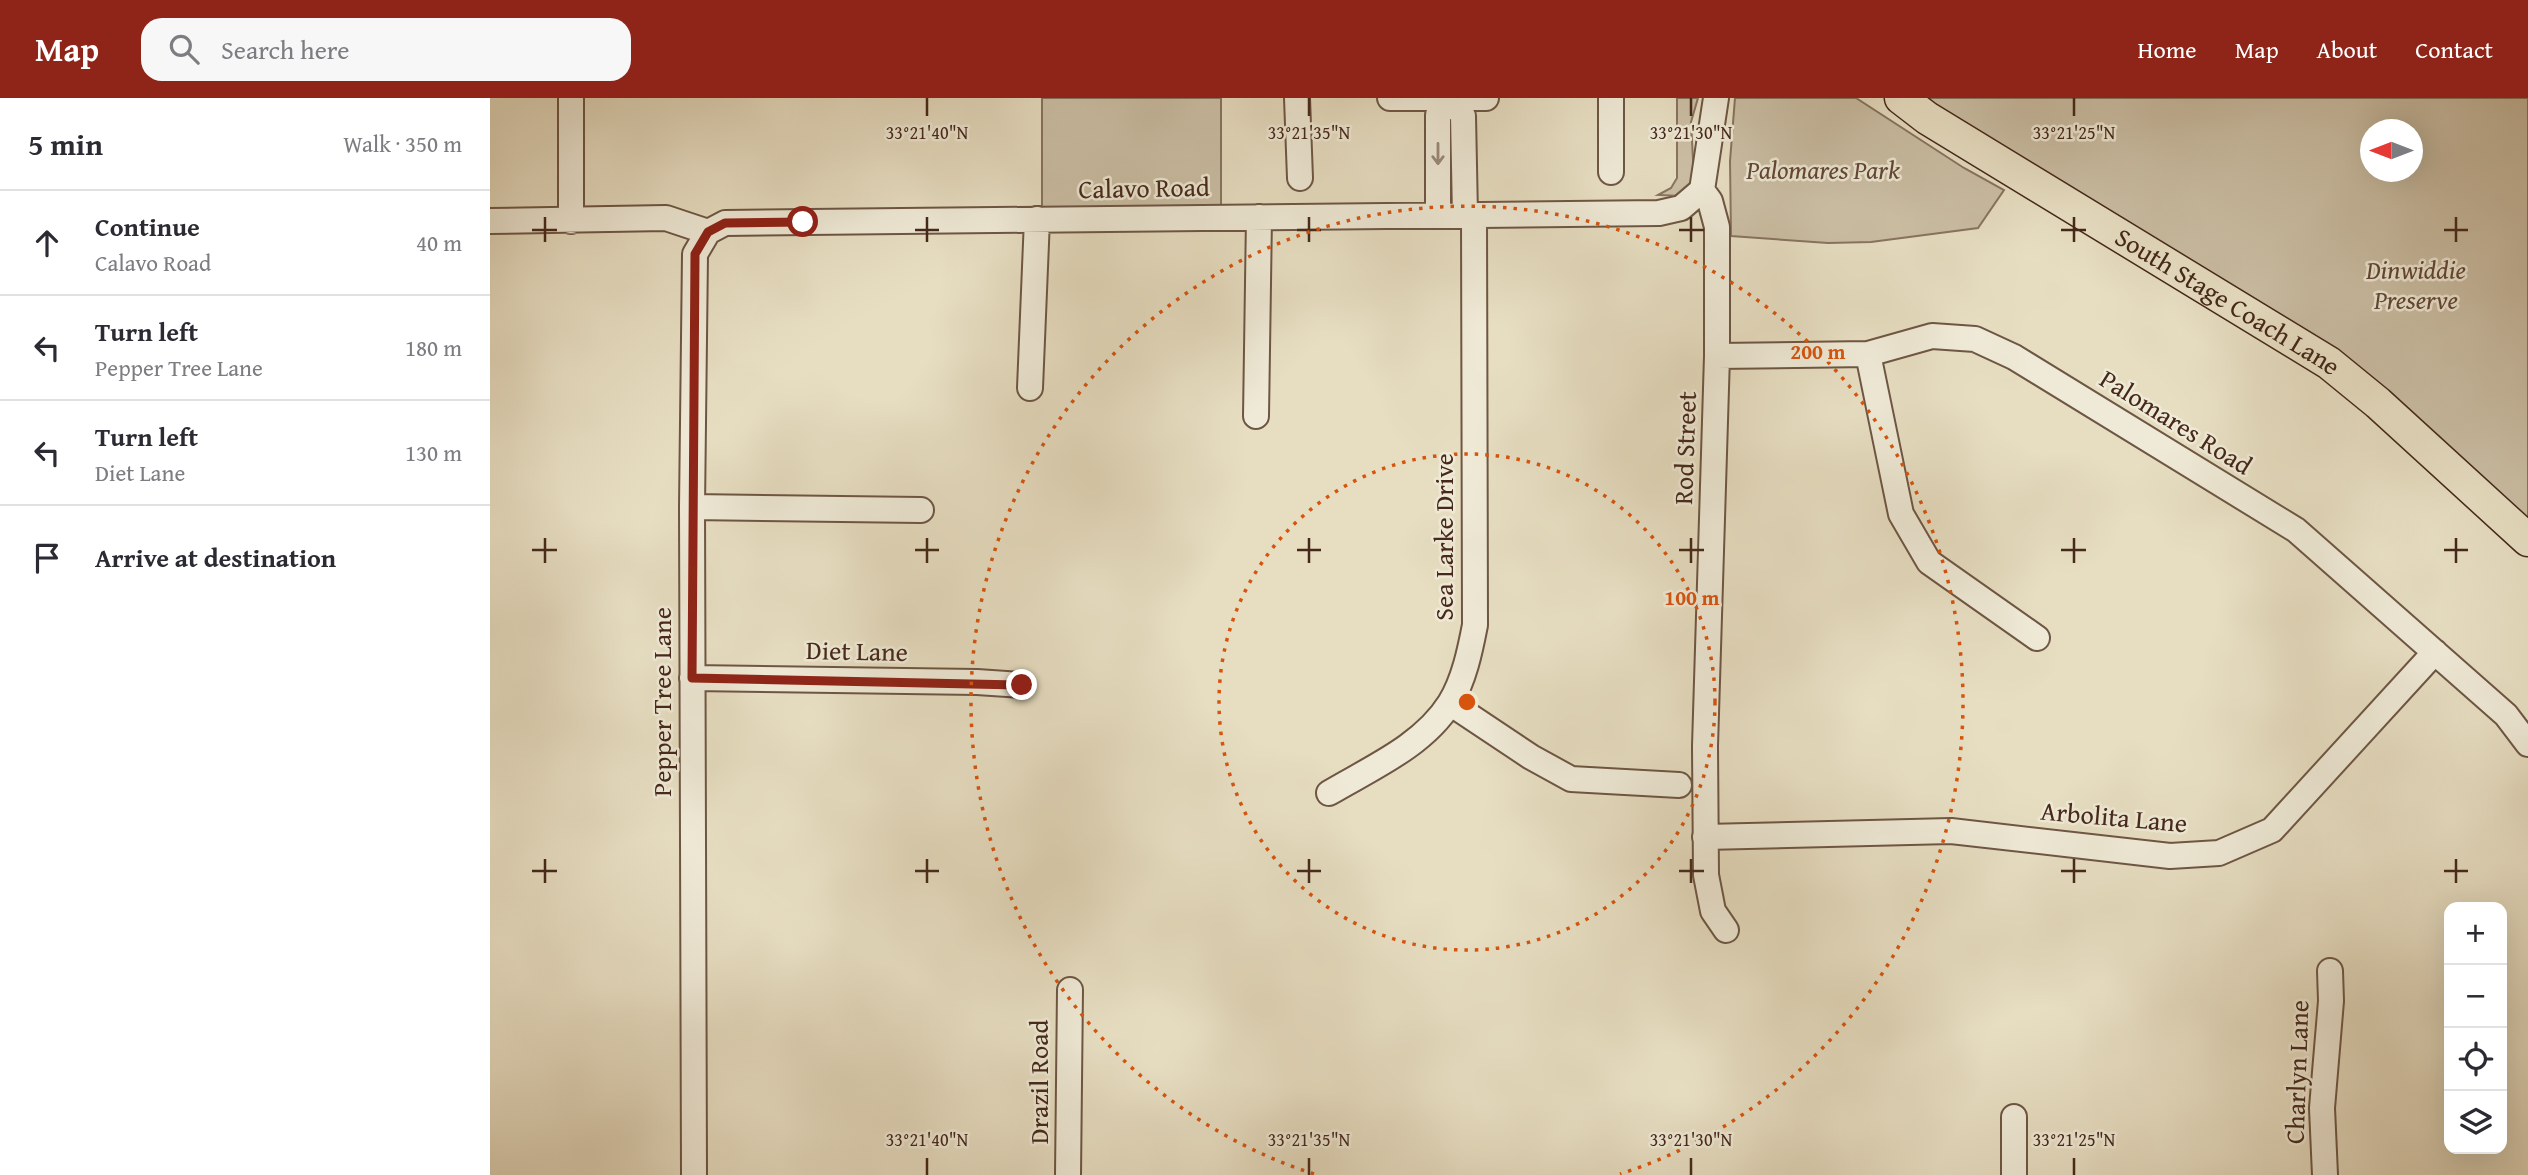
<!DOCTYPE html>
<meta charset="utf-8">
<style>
body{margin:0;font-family:"Gentium Book Plus",serif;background:#f7f7f7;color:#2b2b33}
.controls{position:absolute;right:21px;bottom:21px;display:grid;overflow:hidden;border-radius:14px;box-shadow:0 7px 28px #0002}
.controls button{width:63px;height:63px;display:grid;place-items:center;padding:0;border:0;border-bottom:2px solid #e1e1e2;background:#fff;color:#2b2b33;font:35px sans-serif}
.compass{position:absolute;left:1870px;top:21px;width:63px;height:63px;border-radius:50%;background:#fff;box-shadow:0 7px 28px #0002;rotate:270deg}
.stop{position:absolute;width:21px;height:21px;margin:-16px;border:5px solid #8f2418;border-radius:50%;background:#fff}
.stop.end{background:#8f2418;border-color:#fff;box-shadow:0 2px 7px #0008}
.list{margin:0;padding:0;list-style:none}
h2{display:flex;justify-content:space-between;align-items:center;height:91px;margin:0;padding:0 28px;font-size:30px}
h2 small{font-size:23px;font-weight:400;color:#7c7c81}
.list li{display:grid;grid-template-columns:46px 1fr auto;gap:21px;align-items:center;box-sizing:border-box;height:105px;padding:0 28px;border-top:2px solid #e1e1e2}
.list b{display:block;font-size:26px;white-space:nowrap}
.list p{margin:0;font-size:23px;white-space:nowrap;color:#7c7c81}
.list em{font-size:23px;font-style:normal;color:#7c7c81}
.icon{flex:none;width:38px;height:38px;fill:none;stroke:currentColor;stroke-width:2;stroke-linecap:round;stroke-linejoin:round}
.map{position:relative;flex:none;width:2038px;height:1077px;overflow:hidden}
header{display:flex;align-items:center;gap:42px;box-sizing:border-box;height:98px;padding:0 35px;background:#8f2418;color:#fff}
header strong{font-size:33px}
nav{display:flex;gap:38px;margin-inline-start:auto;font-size:24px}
.search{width:490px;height:63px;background:#f7f7f7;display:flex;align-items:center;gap:18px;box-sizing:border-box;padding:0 24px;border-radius:21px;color:#7c7c81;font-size:26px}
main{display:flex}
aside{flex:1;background:#fff}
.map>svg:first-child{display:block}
.green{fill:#cbbfa5;stroke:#887460;stroke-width:2;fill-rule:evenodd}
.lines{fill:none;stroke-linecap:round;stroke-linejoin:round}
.minor-casing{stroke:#6e5644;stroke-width:28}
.major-casing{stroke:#45281a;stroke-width:35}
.minor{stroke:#efead7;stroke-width:24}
.major{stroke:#e7dec2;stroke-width:32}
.oneway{stroke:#9a8978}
.route{stroke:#8f2418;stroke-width:9}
.ticks{fill:none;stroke:#45281a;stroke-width:2.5}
.ring{fill:none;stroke:#d8540d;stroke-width:3.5;stroke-dasharray:3.5 7}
.labels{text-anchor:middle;stroke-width:5;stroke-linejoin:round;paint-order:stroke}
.park-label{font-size:26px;font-style:italic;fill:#604636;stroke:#efead7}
.street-label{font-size:26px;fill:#45281a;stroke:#efead7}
.ticks-label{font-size:18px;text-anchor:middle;fill:#45281a;stroke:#efead7;stroke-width:5;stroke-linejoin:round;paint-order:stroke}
.centre{fill:#d8540d;stroke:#efead7;stroke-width:3.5}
.ring-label{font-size:21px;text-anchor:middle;font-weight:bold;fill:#d8540d;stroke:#efead7;stroke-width:5;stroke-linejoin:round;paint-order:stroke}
</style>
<header>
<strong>Map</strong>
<div class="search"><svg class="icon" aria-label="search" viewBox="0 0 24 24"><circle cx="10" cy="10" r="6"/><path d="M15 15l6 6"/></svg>Search here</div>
<nav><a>Home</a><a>Map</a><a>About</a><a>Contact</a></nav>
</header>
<main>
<aside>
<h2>5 min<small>Walk · 350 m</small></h2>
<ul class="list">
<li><svg class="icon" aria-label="ahead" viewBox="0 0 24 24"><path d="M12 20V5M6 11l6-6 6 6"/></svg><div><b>Continue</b><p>Calavo Road</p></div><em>40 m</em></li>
<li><svg class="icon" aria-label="left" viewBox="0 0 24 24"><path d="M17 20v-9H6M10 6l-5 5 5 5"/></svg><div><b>Turn left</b><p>Pepper Tree Lane</p></div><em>180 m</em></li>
<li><svg class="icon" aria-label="left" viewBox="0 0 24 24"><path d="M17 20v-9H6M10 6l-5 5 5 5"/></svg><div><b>Turn left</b><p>Diet Lane</p></div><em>130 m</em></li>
<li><svg class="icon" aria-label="arrive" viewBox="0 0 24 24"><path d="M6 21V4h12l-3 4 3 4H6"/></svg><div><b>Arrive at destination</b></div></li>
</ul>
</aside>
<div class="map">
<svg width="2038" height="1077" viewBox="0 0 2038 1077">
<rect width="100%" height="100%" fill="#e7dec2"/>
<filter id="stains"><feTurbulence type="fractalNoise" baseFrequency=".00286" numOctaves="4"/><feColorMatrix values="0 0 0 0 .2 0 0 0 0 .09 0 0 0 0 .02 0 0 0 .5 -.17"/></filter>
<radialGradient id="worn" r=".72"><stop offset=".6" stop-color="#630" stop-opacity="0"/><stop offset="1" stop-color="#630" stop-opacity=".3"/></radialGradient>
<path class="green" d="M 552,0 L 731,0 L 731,112 L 552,112 Z
M 1187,0 L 1208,0 L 1201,24 L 1204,79 L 1191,98 L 1168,97 L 1181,90 L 1187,80 Z
M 1245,0 L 1366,0 L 1474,70 L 1514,92 L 1488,130 L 1381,144 L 1338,145 L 1241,138 L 1240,63 Z
M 1420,0 L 2038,0 L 2038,430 L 1829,253 ZM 1881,32 L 1923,32 L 1923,74 L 1881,74 Z"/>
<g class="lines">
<g class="minor-casing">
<path id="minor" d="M 81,0 L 81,123
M 807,0 L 810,80
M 900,0 L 996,0
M 1121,0 L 1121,74
M 1212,92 L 1220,103 L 1227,129 L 1227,258 L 1215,648 L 1216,777 L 1223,813 L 1236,832
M 948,116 L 948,17 L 962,1 L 973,18 L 975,117
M 0,123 L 176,120 L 218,134
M 218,134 L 235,125 L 1169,115 L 1191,110 L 1212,92 L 1226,0
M 1378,256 L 1411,416 L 1439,464 L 1547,540
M 1227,258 L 1378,256 L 1442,238 L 1485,241 L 1524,259 L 1806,432 L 2016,617 L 2038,646
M 540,290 L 547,121
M 766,318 L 769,119
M 202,409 L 431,412
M 202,580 L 487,584 L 532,587
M 960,605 L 1041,659 L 1081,681 L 1189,687
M 839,695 C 881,670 933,648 960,605 C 974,582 980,553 985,527 L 984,117
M 1215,739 L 1461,733 L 1680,758 L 1729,755 L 1782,732 L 1945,554
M 1524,1019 L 1524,1077
M 204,1077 L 202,409 L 205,156 L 218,134
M 578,1077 L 580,892
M 1835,1077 L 1832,1010 L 1841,903 L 1840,873"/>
</g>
<g class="major-casing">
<g id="major">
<path id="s1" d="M 1411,0 L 1437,20 L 1839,265 L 1888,305 L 2038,442"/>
</g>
</g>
<use href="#minor" class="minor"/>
<use href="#major" class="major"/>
</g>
<defs><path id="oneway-shaft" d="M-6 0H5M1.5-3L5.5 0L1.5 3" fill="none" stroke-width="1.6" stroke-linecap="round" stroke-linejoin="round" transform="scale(1.75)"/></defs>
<use class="oneway" href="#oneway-shaft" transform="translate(948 56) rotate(90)"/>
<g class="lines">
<path class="route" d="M 313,124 L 235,125 L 218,134 L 205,156 L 202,580 L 532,587"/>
</g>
<path class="ticks" d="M 437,0 L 437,18M 819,0 L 819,18M 1201,0 L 1201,18M 1584,0 L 1584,18M 55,119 L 55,144M 437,119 L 437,144M 819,119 L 819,144M 1201,119 L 1201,144M 1584,119 L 1584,144M 1966,119 L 1966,144M 42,132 L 67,132M 425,132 L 449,132M 807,132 L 831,132M 1189,132 L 1214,132M 1571,132 L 1596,132M 1954,132 L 1978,132M 55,440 L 55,465M 437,440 L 437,465M 819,440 L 819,465M 1201,440 L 1201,465M 1584,440 L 1584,465M 1966,440 L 1966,465M 42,452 L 67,452M 425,452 L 449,452M 807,452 L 831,452M 1189,452 L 1214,452M 1571,452 L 1596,452M 1954,452 L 1978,452M 55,761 L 55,785M 437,761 L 437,785M 819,761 L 819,785M 1201,761 L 1201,785M 1584,761 L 1584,785M 1966,761 L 1966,785M 42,773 L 67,773M 425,773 L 449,773M 807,773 L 831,773M 1189,773 L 1214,773M 1571,773 L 1596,773M 1954,773 L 1978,773M 437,1060 L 437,1077M 819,1060 L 819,1077M 1201,1060 L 1201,1077M 1584,1060 L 1584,1077"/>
<g class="ring">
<circle cx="977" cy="604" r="248"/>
<path d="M824 1076A496 496 0 1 1 1130 1076"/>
</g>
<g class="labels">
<g class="park-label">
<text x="1333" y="81">Palomares Park</text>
<text x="1926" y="181">Dinwiddie<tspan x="1926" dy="30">Preserve</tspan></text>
</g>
<g class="street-label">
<text transform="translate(654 90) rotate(-1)" y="9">Calavo Road</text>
<text dy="9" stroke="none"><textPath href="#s1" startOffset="385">South Stage Coach Lane</textPath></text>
<text transform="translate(1686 324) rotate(32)" y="9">Palomares Road</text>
<text transform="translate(1195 350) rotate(-88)" y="9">Rod Street</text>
<text transform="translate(954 439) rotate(-90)" y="9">Sea Larke Drive</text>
<text transform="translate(367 553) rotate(1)" y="9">Diet Lane</text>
<text transform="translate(172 604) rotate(-90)" y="9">Pepper Tree Lane</text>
<text transform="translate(1624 719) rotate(5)" y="9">Arbolita Lane</text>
<text transform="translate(1807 974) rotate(-88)" y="9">Charlyn Lane</text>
<text transform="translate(549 984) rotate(-90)" y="9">Drazil Road</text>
</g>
</g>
<g class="ticks-label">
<text x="437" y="41">33°21'40"N</text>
<text x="819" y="41">33°21'35"N</text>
<text x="1201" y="41">33°21'30"N</text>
<text x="1584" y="41">33°21'25"N</text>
<text x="437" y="1048">33°21'40"N</text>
<text x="819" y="1048">33°21'35"N</text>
<text x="1201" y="1048">33°21'30"N</text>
<text x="1584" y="1048">33°21'25"N</text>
</g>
<circle cx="977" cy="604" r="10" class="centre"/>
<g class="ring-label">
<text x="1328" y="261">200 m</text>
<text x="1202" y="507">100 m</text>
</g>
<rect width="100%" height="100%" filter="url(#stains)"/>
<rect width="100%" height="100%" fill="url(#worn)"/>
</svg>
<div class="controls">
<button>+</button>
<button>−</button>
<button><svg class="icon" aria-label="locate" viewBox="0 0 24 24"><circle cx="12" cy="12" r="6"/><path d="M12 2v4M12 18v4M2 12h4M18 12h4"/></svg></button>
<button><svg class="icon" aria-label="layers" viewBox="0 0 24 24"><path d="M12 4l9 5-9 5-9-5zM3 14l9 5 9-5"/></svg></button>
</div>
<svg class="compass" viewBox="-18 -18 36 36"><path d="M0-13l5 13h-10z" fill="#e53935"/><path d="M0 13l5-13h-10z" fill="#7c7c81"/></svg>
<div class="stop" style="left:313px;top:124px"></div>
<div class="stop end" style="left:532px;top:587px"></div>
</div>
</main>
